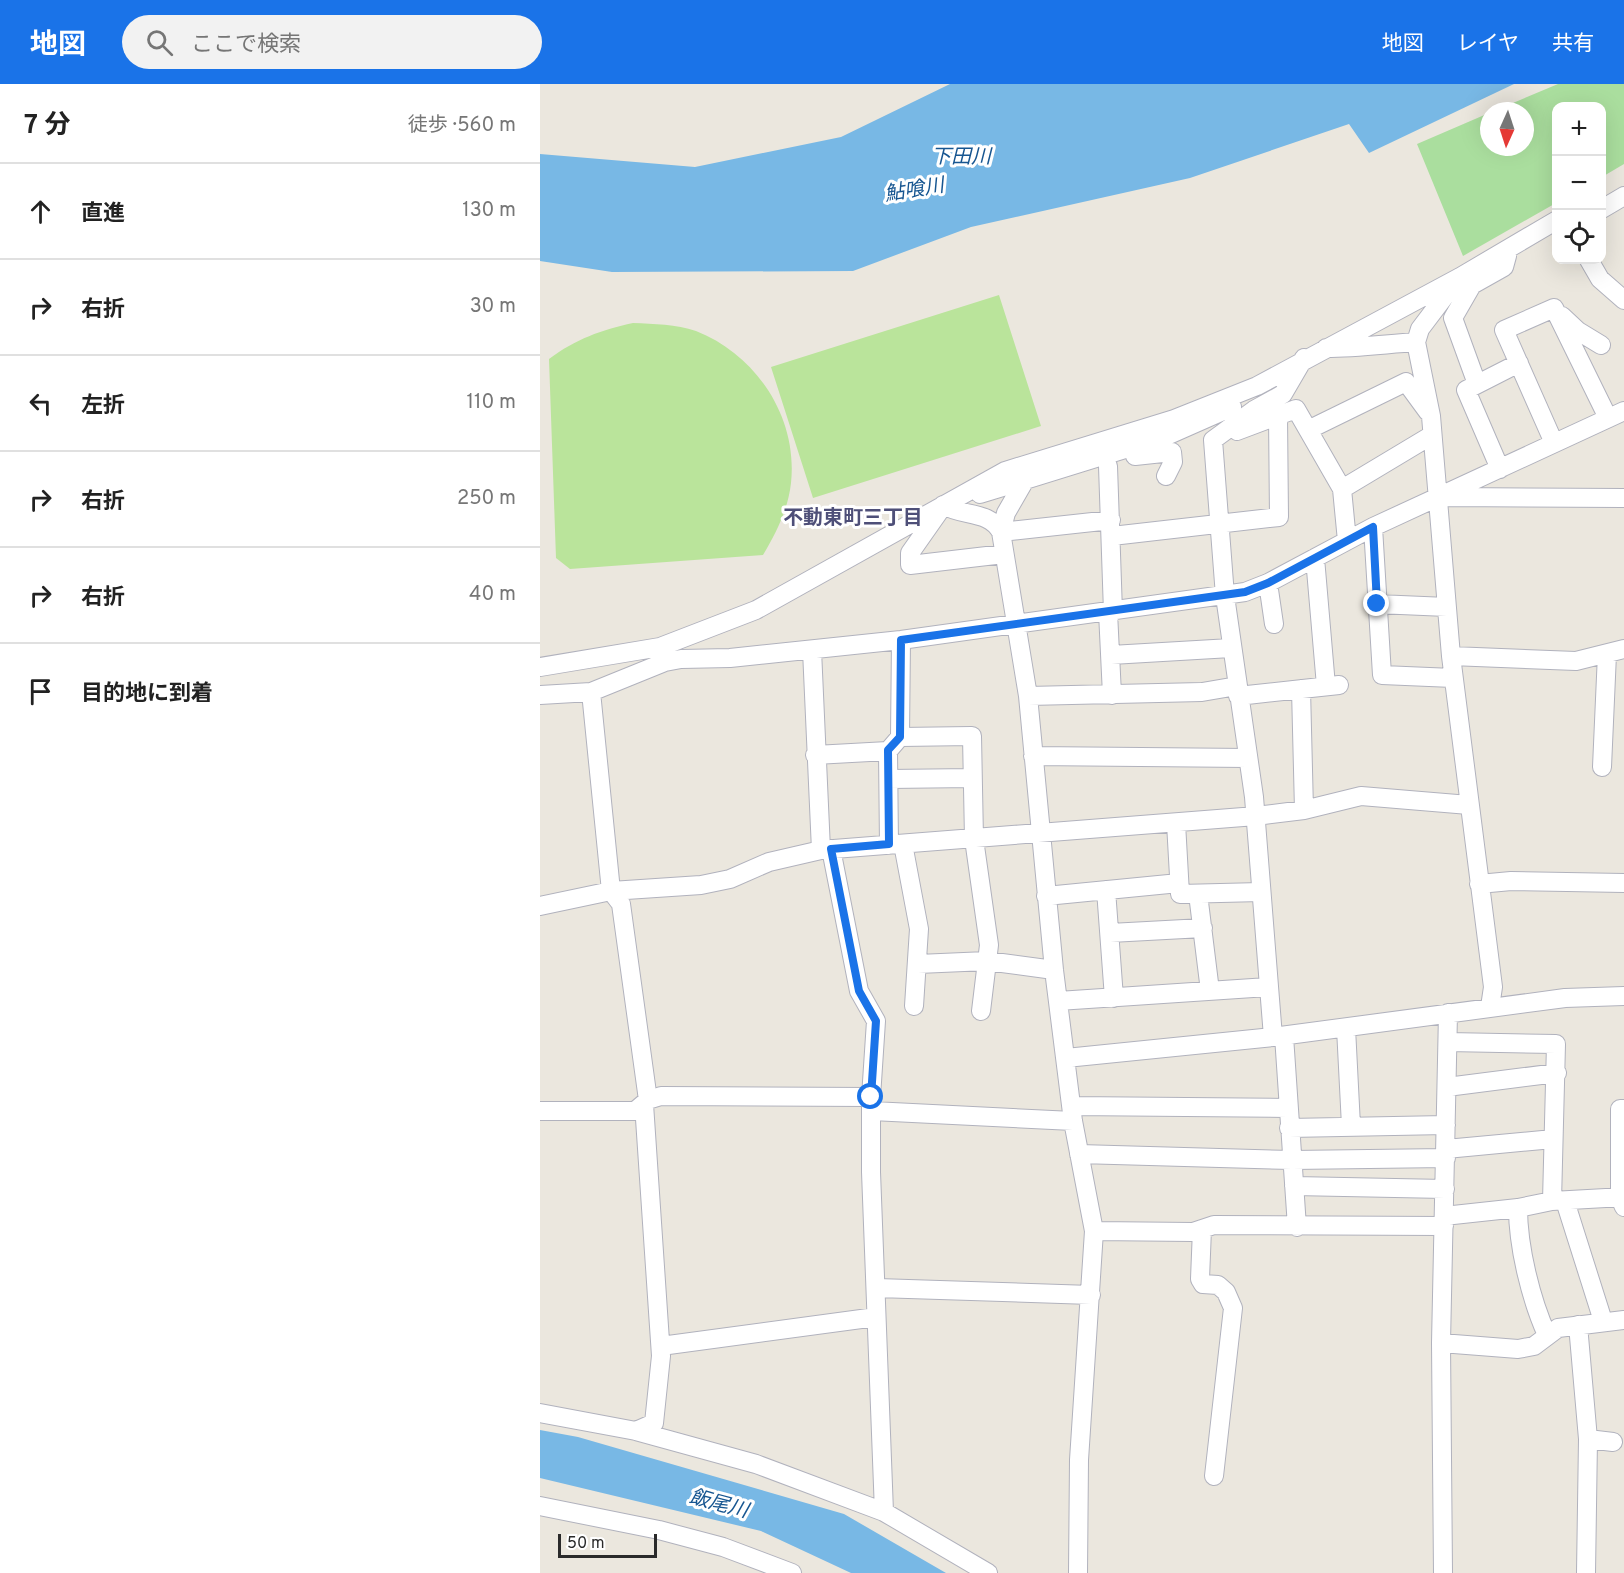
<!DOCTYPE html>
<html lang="ja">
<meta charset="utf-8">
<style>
body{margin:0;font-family:Overpass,"Noto Sans JP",sans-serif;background:#f2f2f2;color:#222}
.controls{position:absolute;right:18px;top:18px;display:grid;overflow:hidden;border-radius:12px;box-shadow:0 6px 24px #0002}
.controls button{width:54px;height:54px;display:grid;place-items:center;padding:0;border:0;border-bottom:2px solid #e0e0e0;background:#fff;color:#222;font:30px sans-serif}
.compass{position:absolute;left:940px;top:18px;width:54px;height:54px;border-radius:50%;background:#fff;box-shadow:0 6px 24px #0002;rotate:183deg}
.scale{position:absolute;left:18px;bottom:15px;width:99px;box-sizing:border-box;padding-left:6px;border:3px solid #2a2a2a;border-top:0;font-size:16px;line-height:21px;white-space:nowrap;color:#2a2a2a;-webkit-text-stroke:4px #fff;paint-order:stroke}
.stop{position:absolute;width:18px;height:18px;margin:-14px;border:4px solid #1a73e8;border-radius:50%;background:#fff}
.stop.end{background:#1a73e8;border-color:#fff;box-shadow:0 2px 6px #0008}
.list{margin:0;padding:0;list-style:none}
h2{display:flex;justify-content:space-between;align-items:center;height:78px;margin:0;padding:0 24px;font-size:26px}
h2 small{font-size:20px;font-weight:400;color:#767676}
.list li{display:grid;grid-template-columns:39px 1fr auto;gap:18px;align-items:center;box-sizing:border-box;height:96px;padding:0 24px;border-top:2px solid #e0e0e0}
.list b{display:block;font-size:22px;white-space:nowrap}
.list em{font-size:20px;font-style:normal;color:#767676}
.icon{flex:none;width:33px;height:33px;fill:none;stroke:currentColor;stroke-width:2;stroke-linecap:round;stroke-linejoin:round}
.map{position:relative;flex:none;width:1084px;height:1489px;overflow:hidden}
header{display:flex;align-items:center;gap:36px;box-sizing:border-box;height:84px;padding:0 30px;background:#1a73e8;color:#fff}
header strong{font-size:28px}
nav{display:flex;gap:33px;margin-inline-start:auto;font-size:21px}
.search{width:420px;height:54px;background:#f2f2f2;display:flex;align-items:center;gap:15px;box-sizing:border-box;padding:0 21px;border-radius:33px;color:#767676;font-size:22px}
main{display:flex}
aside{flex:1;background:#fff}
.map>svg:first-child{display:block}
.green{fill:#aade9e}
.pitch{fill:#bae49b}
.water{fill:#78b8e5}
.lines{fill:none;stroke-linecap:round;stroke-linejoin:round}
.minor-casing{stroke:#b1b2bd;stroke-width:20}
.minor{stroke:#fff;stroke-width:18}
.route{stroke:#1a73e8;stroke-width:8}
.labels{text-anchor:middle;stroke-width:6;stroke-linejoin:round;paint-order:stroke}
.water-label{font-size:20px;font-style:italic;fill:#175691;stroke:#fff}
.neighbourhood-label{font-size:20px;font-weight:bold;fill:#4e4f78;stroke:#fff}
</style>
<header>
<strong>地図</strong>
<div class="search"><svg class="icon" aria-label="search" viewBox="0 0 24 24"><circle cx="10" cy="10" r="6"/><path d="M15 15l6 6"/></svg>ここで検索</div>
<nav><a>地図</a><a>レイヤ</a><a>共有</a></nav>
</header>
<main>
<aside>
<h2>7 分<small>徒歩 · 560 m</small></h2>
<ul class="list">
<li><svg class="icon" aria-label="ahead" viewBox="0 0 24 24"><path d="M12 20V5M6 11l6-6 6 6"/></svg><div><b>直進</b></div><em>130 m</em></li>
<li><svg class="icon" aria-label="right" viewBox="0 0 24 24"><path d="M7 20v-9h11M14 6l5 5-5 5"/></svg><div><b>右折</b></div><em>30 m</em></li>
<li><svg class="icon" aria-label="left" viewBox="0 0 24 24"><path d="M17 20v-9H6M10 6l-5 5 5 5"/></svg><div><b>左折</b></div><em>110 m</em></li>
<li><svg class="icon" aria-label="right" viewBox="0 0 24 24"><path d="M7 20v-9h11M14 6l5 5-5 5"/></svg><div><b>右折</b></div><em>250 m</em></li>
<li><svg class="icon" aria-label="right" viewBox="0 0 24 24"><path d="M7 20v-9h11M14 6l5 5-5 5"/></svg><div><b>右折</b></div><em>40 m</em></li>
<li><svg class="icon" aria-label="arrive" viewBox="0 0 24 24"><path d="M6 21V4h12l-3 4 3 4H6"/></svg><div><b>目的地に到着</b></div></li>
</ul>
</aside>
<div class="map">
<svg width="1084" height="1489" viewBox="0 0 1084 1489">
<rect width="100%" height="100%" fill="#ebe7de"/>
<path class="green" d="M 1018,0 L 1084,0 L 1084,80 L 1062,93 L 1062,22 L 1017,22 L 1016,119 L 923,172 L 877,60 L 949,29 L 949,63 L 985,63 L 985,27 L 954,27 Z"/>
<path class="pitch" d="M 459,211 L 501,342 L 273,414 L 231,283 Z
M 93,239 C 114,240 136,240 156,247 C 217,271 258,334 251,399 C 248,426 236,449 223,471 L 30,485 L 16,474 L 9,275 C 36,255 61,246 93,239 Z"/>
<path class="water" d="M 410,0 L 974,0 L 829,69 L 809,40 L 650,94 L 431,143 L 313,187 L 72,188 L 0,177 L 0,70 L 155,83 L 301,53 Z
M 0,1346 L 38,1353 L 304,1430 L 406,1489 L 311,1489 L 221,1447 L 0,1394 Z"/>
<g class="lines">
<g class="minor-casing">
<path id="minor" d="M 1062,125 L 1084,112
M 1049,176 L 1060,195 L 1084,216
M 917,196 L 880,245 L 876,258 L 891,332 L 911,572 L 953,903 L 950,923
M 1022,232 L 1038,247 L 1061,261
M 786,264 C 816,264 846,260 876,258
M 937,300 L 913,234 L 932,201 L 964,183 L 967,172
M 770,345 L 866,298 L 888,328
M 697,347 L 756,325 L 802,405 L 807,457
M 1014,359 L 964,246 L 1014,224 L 1068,334
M 595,372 L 632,368 L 633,378 L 626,392
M 568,382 L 573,528
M 960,385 L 926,306 L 979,279
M 485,396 L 466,429 L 461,448 L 571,436
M 802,405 L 892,351
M 440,410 L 624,353 L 692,323
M 906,413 L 1084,414
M 403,421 C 423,433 449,426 461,448 L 488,612 L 514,886 L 533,1037 L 554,1147 L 539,1376 L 538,1489
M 403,422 L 370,469 L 370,481 L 464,470
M 833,443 L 842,591 L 913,594
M 572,452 L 739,433 L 738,331
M 775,474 L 786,602
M 728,499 L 734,540
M 837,520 L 907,523
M 568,528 L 572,611
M 272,566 L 281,766
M 571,571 L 691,564
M 911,572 L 1036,577 L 1084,565
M 0,583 L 120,563 L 216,526 L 465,387 L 634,335 L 717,302 L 920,193 L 1017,136
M 761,605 L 764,726
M 51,608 L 71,807 L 81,820 L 108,1016
M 0,611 L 51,608 L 125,578 L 141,575 L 190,574 L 361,556 L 705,508 L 728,499 L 833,443 L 1084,327
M 488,612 L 662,608 L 697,602
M 698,612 L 799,601
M 360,653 L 432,652 L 434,755 L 449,861 L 441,927
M 275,671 L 348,667
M 493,672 L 708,674
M 1062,683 L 1067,570
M 349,695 L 432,694
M 636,739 L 640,810 L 721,808
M 363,760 L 379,845 L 374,922
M 349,761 L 348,667 L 360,653 L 361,556
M 291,765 L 319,907 L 336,937 L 331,1013 L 331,1088 L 344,1428
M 939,800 L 971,797 L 1084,799
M 566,806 L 574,914
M 658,810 L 670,907
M 506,812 L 639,799
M 0,822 L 71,807 L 161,801 L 190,795 L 229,778 L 281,766 L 716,732 L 764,726 L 821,712 L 929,721
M 570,849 L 663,844
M 378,880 L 447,877 L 514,886
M 518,917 L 728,903
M 806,944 L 811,1042
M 744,952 L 757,1143
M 733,953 L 714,713 L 685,512 L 673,356 L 714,326 L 743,310 L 764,274
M 908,958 L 1016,960 L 1012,1117
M 526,974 L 733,953 L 1025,914 L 1084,912
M 907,1003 L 1017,989
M 531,1022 L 747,1024
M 1084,1025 L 1080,1025 L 1080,1114 L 1084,1123
M 0,1027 L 95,1027 L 108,1016 L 121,1012 L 331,1013
M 332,1027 L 533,1037
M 749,1044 L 906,1041
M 906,1065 L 1013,1055
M 539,1070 L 752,1076 L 906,1074
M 754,1102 L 905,1105
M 1025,1117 L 1063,1237
M 978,1124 C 978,1163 991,1216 1007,1251
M 904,1132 L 978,1124 L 1012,1117 L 1084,1113
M 662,1145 L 660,1195 L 663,1200 L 678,1201 L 686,1208 L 693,1224 L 674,1392
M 554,1147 L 653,1148 L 674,1141 L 904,1142
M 337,1204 L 551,1211
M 1038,1241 L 1048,1355 L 1046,1489
M 901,1259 L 978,1265 L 994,1262 L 1018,1244 L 1084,1236
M 121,1262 L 336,1233
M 0,1329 L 96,1347 L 216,1380 L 344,1428 L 448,1489
M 96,1347 L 114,1339 L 121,1272 L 104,1020
M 1048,1355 L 1073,1358
M 0,1422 L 119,1446 L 183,1463 L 252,1489
M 903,1489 L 901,1259 L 908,929"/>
</g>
<use href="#minor" class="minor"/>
</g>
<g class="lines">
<path class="route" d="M 331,1013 L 336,937 L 319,907 L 291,765 L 349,760 L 348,666 L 360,653 L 361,556 L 705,508 L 728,499 L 833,443 L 837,520"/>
</g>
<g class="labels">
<g class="water-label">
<text x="421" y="79">下田川</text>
<text transform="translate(374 105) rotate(-9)" y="7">鮎喰川</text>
<text transform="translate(179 1419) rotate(15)" y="7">飯尾川</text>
</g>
<g class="neighbourhood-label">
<text x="313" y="440">不動東町三丁目</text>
</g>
</g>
</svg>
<div class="controls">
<button>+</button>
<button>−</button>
<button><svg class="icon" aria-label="locate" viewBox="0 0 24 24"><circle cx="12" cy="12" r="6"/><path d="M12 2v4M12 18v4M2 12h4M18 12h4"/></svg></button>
</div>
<svg class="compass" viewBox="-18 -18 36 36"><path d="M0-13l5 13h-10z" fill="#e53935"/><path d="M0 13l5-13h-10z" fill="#767676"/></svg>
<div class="scale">50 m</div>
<div class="stop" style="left:331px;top:1013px"></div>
<div class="stop end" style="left:837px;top:520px"></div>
</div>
</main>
